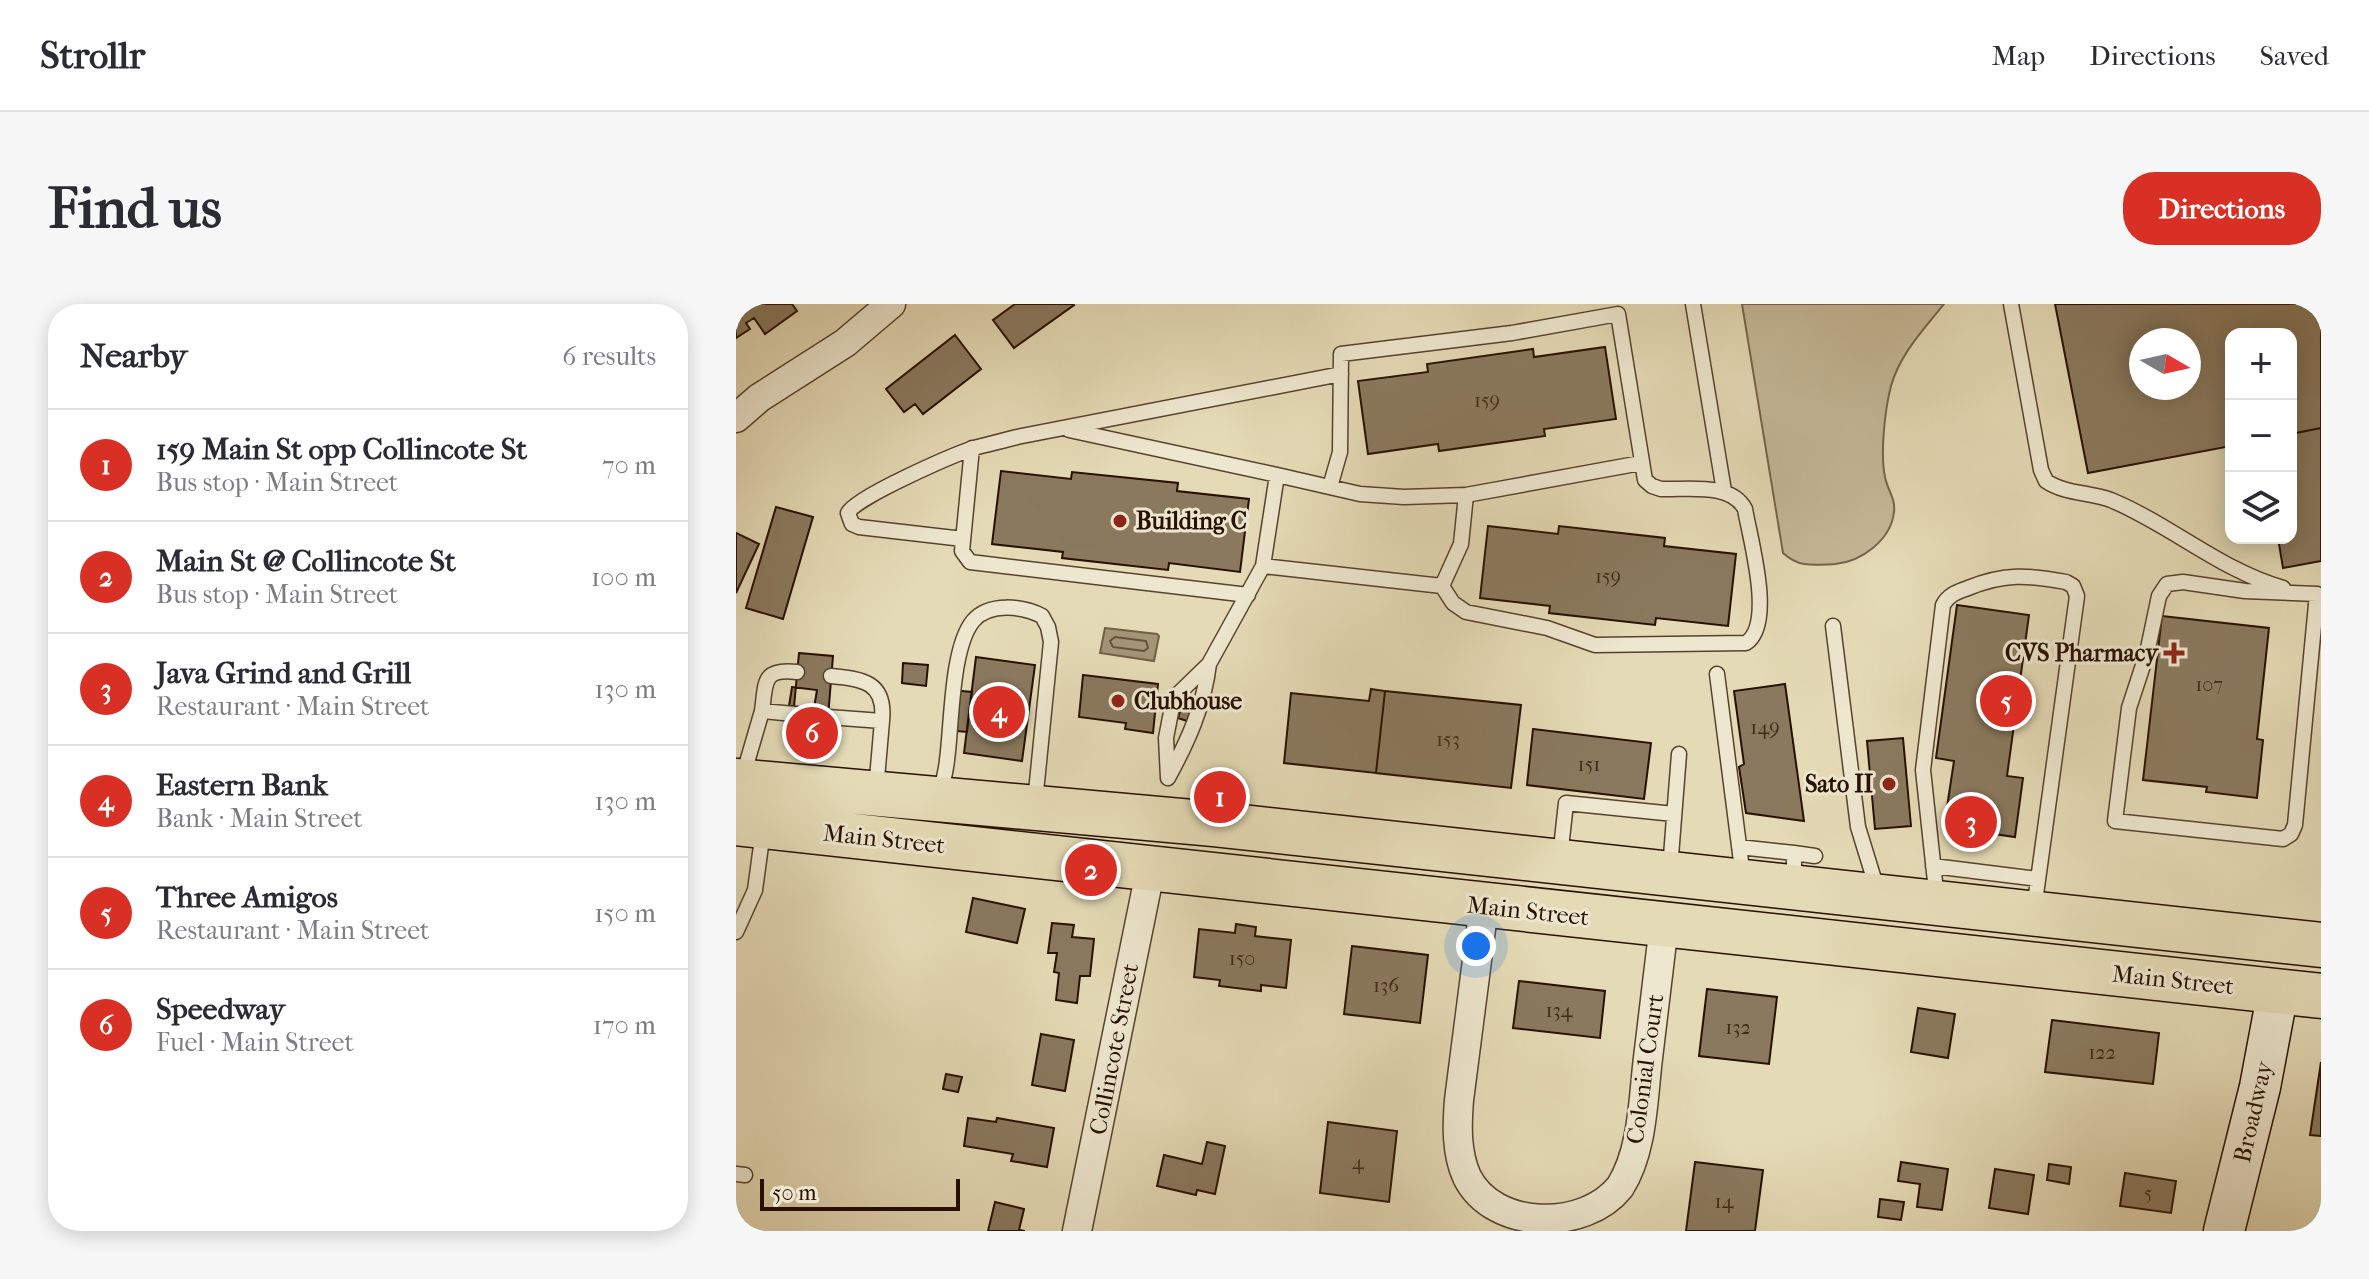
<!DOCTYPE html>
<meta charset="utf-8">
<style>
body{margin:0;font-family:"IM FELL French Canon",serif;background:#f7f7f7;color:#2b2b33}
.controls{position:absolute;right:24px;top:24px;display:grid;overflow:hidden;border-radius:16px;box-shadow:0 4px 20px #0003}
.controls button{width:72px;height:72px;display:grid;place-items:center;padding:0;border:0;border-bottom:2px solid #e1e1e2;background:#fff;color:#2b2b33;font:40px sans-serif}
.compass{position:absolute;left:1393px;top:24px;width:72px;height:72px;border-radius:50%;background:#fff;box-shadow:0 4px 20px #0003;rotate:99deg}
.scale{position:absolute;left:24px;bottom:20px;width:200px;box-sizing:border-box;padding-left:8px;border:4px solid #280f00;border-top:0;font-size:22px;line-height:28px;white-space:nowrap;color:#280f00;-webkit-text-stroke:6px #ede7cf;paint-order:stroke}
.you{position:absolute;left:740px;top:642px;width:28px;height:28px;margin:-20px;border:6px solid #fff;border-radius:50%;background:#1a73e8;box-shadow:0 0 0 12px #1a73e833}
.badge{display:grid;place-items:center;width:52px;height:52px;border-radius:50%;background:#d93025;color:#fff;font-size:26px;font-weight:700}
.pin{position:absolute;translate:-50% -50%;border:4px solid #fff;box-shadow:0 2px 8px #0006}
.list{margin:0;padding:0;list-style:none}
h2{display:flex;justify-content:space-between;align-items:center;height:104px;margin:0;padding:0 32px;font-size:34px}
h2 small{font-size:26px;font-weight:400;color:#7c7c81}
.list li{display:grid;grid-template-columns:52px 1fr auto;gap:24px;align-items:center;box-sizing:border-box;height:112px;padding:0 32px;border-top:2px solid #e1e1e2}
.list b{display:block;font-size:30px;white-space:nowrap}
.list p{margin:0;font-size:26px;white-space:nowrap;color:#7c7c81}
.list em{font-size:26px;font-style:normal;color:#7c7c81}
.icon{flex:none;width:44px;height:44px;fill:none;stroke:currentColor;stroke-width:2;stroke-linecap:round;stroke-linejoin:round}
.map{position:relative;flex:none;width:1585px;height:927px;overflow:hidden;border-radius:32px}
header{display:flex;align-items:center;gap:48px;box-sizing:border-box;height:112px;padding:0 40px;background:#fff;border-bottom:2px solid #e1e1e2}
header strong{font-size:38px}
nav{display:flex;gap:44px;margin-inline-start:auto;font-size:28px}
.intro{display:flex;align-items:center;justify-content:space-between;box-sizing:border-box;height:192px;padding:0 48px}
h1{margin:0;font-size:56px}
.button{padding:20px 36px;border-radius:32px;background:#d93025;color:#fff;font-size:28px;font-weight:700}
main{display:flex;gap:48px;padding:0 48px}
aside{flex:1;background:#fff;border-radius:32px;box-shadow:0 4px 20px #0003}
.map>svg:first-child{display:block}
.green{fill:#c4b796;stroke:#76634b;stroke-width:2}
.water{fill:#a49577;stroke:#725f47;stroke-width:2}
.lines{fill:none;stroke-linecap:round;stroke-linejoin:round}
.shore{stroke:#66523c;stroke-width:2}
.building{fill:#8a795e;stroke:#280f00;stroke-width:2;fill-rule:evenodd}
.lane-casing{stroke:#57422d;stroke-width:17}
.street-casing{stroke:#57422d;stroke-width:31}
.secondary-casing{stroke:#280f00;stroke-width:43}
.primary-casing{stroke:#280f00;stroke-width:47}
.lane{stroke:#ede7cf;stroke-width:14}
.street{stroke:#ede7cf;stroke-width:28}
.secondary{stroke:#ede7cf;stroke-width:40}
.primary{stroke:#e4dab5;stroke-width:44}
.poi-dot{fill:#8f2418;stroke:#ede7cf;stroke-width:3}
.labels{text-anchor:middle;stroke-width:6;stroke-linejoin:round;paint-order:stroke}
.number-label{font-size:20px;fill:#402a18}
.poi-label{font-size:24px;font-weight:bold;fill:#280f00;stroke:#ede7cf;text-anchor:start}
.street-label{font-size:24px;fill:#280f00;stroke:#ede7cf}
</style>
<header>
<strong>Strollr</strong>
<nav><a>Map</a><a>Directions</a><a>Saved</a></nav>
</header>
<div class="intro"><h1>Find us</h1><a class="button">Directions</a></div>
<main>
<aside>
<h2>Nearby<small>6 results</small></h2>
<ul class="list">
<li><span class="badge">1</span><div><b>159 Main St opp Collincote St</b><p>Bus stop · Main Street</p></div><em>70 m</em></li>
<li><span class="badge">2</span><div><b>Main St @ Collincote St</b><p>Bus stop · Main Street</p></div><em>100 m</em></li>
<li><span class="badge">3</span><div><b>Java Grind and Grill</b><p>Restaurant · Main Street</p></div><em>130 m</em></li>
<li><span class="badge">4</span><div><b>Eastern Bank</b><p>Bank · Main Street</p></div><em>130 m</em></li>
<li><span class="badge">5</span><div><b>Three Amigos</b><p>Restaurant · Main Street</p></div><em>150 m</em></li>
<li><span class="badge">6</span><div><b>Speedway</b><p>Fuel · Main Street</p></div><em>170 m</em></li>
</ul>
</aside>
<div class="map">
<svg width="1585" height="927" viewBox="0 0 1585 927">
<rect width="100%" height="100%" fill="#e4dab5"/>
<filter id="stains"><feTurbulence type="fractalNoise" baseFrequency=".0025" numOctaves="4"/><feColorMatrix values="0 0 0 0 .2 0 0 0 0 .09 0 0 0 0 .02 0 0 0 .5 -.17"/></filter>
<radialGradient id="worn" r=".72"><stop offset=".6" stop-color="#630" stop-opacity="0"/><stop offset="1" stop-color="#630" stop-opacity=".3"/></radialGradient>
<path class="green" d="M 1006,0 L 1208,0 C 1188,25 1164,50 1155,82 C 1149,105 1144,149 1149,173 C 1151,185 1160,195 1158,208 C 1155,236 1125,258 1099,260 C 1078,261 1063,264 1047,249 Z"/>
<path class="water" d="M 369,324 L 421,330 L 423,332 L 418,357 L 364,349 Z"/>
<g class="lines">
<path class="shore" d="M 379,333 L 410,337 L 412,344 L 408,347 L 377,343 L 374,337 Z"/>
</g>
<path class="building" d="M 6,0 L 10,4 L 16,0 L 56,0 L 61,7 L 29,30 L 18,14 L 10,19 L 14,25 L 0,34 L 0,4 Z
M 279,0 L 337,0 L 338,1 L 278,44 L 257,16 Z
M 1319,0 L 1585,0 L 1585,124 L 1555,130 L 1555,30 L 1495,30 L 1495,142 L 1352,169 ZM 1405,36 L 1453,36 L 1453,84 L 1405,84 Z
M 219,31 L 245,65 L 187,110 L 179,100 L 168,108 L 150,85 Z
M 869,43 L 880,115 L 808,125 L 809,132 L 703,147 L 702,140 L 632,150 L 622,77 L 692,68 L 691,60 L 797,45 L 798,53 Z
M 1585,124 L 1585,257 L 1547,264 L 1542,234 L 1555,234 L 1555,130 Z
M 265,167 L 335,175 L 336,168 L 442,179 L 441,187 L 513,195 L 504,268 L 433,259 L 432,266 L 326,254 L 327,248 L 256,240 Z
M 40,203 L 77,213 L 47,315 L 10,304 Z
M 752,222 L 822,230 L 823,222 L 929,234 L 928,242 L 1000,250 L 992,322 L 920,314 L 919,321 L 813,309 L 814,302 L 744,294 Z
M 0,229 L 23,240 L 0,289 Z
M 1221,301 L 1293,311 L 1271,472 L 1287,474 L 1279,533 L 1208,523 L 1218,457 L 1200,454 Z
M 1426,312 L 1533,324 L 1521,435 L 1527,436 L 1521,494 L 1470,488 L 1471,483 L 1407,476 Z
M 63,349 L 97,352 L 89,450 L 54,446 Z
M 240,353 L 299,361 L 286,457 L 228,449 Z
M 167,359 L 192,361 L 190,382 L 166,379 Z
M 347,371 L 422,380 L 417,429 L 389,425 L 390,419 L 343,413 Z
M 1049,380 L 1068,517 L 1010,509 L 1003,463 L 1008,460 L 998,387 Z
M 56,383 L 81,386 L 78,404 L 53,402 Z
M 635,385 L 649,387 L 640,469 L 548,459 L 555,389 L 633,397 Z
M 215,386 L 236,388 L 231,428 L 210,426 Z
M 649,387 L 785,401 L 775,484 L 640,469 Z
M 446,401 L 456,404 L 451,417 L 442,414 Z
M 797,425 L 915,439 L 908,495 L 791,481 Z
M 1167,434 L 1175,522 L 1139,525 L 1131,437 Z
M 237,594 L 289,605 L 281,639 L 230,628 Z
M 316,619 L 338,621 L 336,633 L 358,635 L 354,672 L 344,672 L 341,699 L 320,696 L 323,669 L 318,668 L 321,649 L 312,649 Z
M 500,620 L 520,623 L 519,632 L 555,636 L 550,684 L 525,681 L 525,687 L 483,682 L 484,676 L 458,673 L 463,625 L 499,629 Z
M 616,642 L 692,651 L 684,719 L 608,710 Z
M 783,677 L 869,687 L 864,734 L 777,724 Z
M 971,685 L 1041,693 L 1033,760 L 963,752 Z
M 1182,704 L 1219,710 L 1212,754 L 1175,748 Z
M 1316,716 L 1423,729 L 1417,780 L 1309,768 Z
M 305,730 L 338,736 L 329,787 L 296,781 Z
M 1585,758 L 1585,832 L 1574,831 Z
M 210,770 L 226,773 L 222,788 L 207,785 Z
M 232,814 L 260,818 L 261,814 L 318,824 L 311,863 L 275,857 L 277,850 L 228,842 Z
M 592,818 L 661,827 L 653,898 L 584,889 Z
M 471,838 L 489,842 L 479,890 L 461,886 L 460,891 L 421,882 L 428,851 L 466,860 Z
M 959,858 L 1027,866 L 1019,927 L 950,927 Z
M 1165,858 L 1212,865 L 1206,906 L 1181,903 L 1184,880 L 1162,877 Z
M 1313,860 L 1335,863 L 1333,880 L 1311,876 Z
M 1259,865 L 1298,871 L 1292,910 L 1253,904 Z
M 1389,869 L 1440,877 L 1435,909 L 1384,902 Z
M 1144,895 L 1168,898 L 1165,916 L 1142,913 Z
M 259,898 L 288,905 L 283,926 L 289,927 L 252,927 Z"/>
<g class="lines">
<g class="lane-casing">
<path id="lane" d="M 957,0 L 988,187
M 1275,0 L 1305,166 L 1310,177 C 1329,190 1353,188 1375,196 C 1435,221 1484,266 1547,284
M 333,126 L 541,171
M 236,144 L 226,247 L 234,258 L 512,291
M 594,183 L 604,148 L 605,50 L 776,29 L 882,10 L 909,176 L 916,182 L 925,185 C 951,186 995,178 1009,205 C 1014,235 1039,320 1010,339 L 859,341 L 811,324 L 730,308 L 717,299 L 706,282
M 730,191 L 905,159
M 227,235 L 123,223 L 116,220 L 112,209 C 120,193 217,151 238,144 C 252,140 267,137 281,133 L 605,70
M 1447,278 L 1509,287 L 1581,290 L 1559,521 L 1555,530 L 1547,535 L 1379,517 L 1393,404 L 1411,349 L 1423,292 L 1431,280 Z
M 1097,322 L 1122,523 L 1142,588
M 473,360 C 468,402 452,437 432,474 L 430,434 L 436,403 L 442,390 L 473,360 L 527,262 L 541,171 L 624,190 L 668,193 L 730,191 L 725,240 L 706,282 L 527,262
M 981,370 L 1007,573
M 95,372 C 127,375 150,378 146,417
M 26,407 C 30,378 26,364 61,368
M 92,413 L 146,417 L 140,486
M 7,472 L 26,407 L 58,410
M 204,493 C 206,480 210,468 211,456 C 216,420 215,344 237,317 C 253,298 287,302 306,312 L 312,323 L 315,338 L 299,498
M 1003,543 L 1058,549 L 1058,578
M 1058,549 L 1079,552
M 824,553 L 830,499 L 938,510
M 1197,562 L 1302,575
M 934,565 L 943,450
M 1201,596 L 1187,466 L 1207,301 C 1213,290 1222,288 1232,284 C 1269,269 1292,271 1330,278 L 1337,282 L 1341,292 L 1298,605
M 0,628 L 19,586 L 27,527
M 0,870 L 9,871"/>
</g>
<g class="street-casing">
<path id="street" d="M 0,114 L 23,94 L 109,39 L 155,0
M 748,602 L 723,796 C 721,821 720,849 731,873 C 758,927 849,927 884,883 C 907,847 907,795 912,754 C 917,709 923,665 928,621
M 341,927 L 415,563"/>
</g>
<g class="secondary-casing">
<path id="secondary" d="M 1488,927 L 1524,783 L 1542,687"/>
</g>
<g class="primary-casing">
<path id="primary" d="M 0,477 L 478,520 L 1585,641
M 0,519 L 1585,692"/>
</g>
<use href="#lane" class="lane"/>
<use href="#street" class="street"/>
<use href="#secondary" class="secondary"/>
<use href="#primary" class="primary"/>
</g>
<g class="poi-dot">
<circle cx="384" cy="217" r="8"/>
<path d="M1434 337h8v8h8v8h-8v8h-8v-8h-8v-8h8z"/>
<circle cx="382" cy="397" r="8"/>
<circle cx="1153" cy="480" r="8"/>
</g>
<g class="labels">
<g class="number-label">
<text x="751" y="103">159</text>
<text x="872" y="279">159</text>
<text x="1473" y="387">107</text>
<text x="1029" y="430">149</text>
<text x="712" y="442">153</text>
<text x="853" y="467">151</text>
<text x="506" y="661">150</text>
<text x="650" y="688">136</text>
<text x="823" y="713">134</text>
<text x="1002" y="730">132</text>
<text x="1366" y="755">122</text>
<text x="622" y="865">4</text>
<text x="1412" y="896">5</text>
<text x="988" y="904">14</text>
</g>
<g class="poi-label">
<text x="400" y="225">Building C</text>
<text x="1422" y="357" text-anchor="end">CVS Pharmacy</text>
<text x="398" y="405">Clubhouse</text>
<text x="1137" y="488" text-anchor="end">Sato II</text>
</g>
<g class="street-label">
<text transform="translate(148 535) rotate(6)" y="8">Main Street</text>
<text transform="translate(792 607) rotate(6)" y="8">Main Street</text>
<text transform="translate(1437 676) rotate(6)" y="8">Main Street</text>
<text transform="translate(378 745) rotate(-79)" y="8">Collincote Street</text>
<text transform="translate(909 765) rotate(-82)" y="8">Colonial Court</text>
<text transform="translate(1517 808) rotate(-77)" y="8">Broadway</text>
</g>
</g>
<rect width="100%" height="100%" filter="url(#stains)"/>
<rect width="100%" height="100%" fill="url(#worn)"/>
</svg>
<div class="controls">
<button>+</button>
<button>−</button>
<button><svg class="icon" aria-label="layers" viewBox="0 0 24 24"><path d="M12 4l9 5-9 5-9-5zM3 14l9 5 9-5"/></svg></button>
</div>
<svg class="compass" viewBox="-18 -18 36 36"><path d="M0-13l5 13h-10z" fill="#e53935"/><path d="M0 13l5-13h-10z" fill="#7c7c81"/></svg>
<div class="scale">50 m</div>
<div class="you"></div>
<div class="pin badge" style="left:484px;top:493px">1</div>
<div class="pin badge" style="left:355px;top:566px">2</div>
<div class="pin badge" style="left:1235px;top:518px">3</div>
<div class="pin badge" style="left:263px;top:408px">4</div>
<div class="pin badge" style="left:1270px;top:397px">5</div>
<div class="pin badge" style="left:76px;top:429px">6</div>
</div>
</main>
